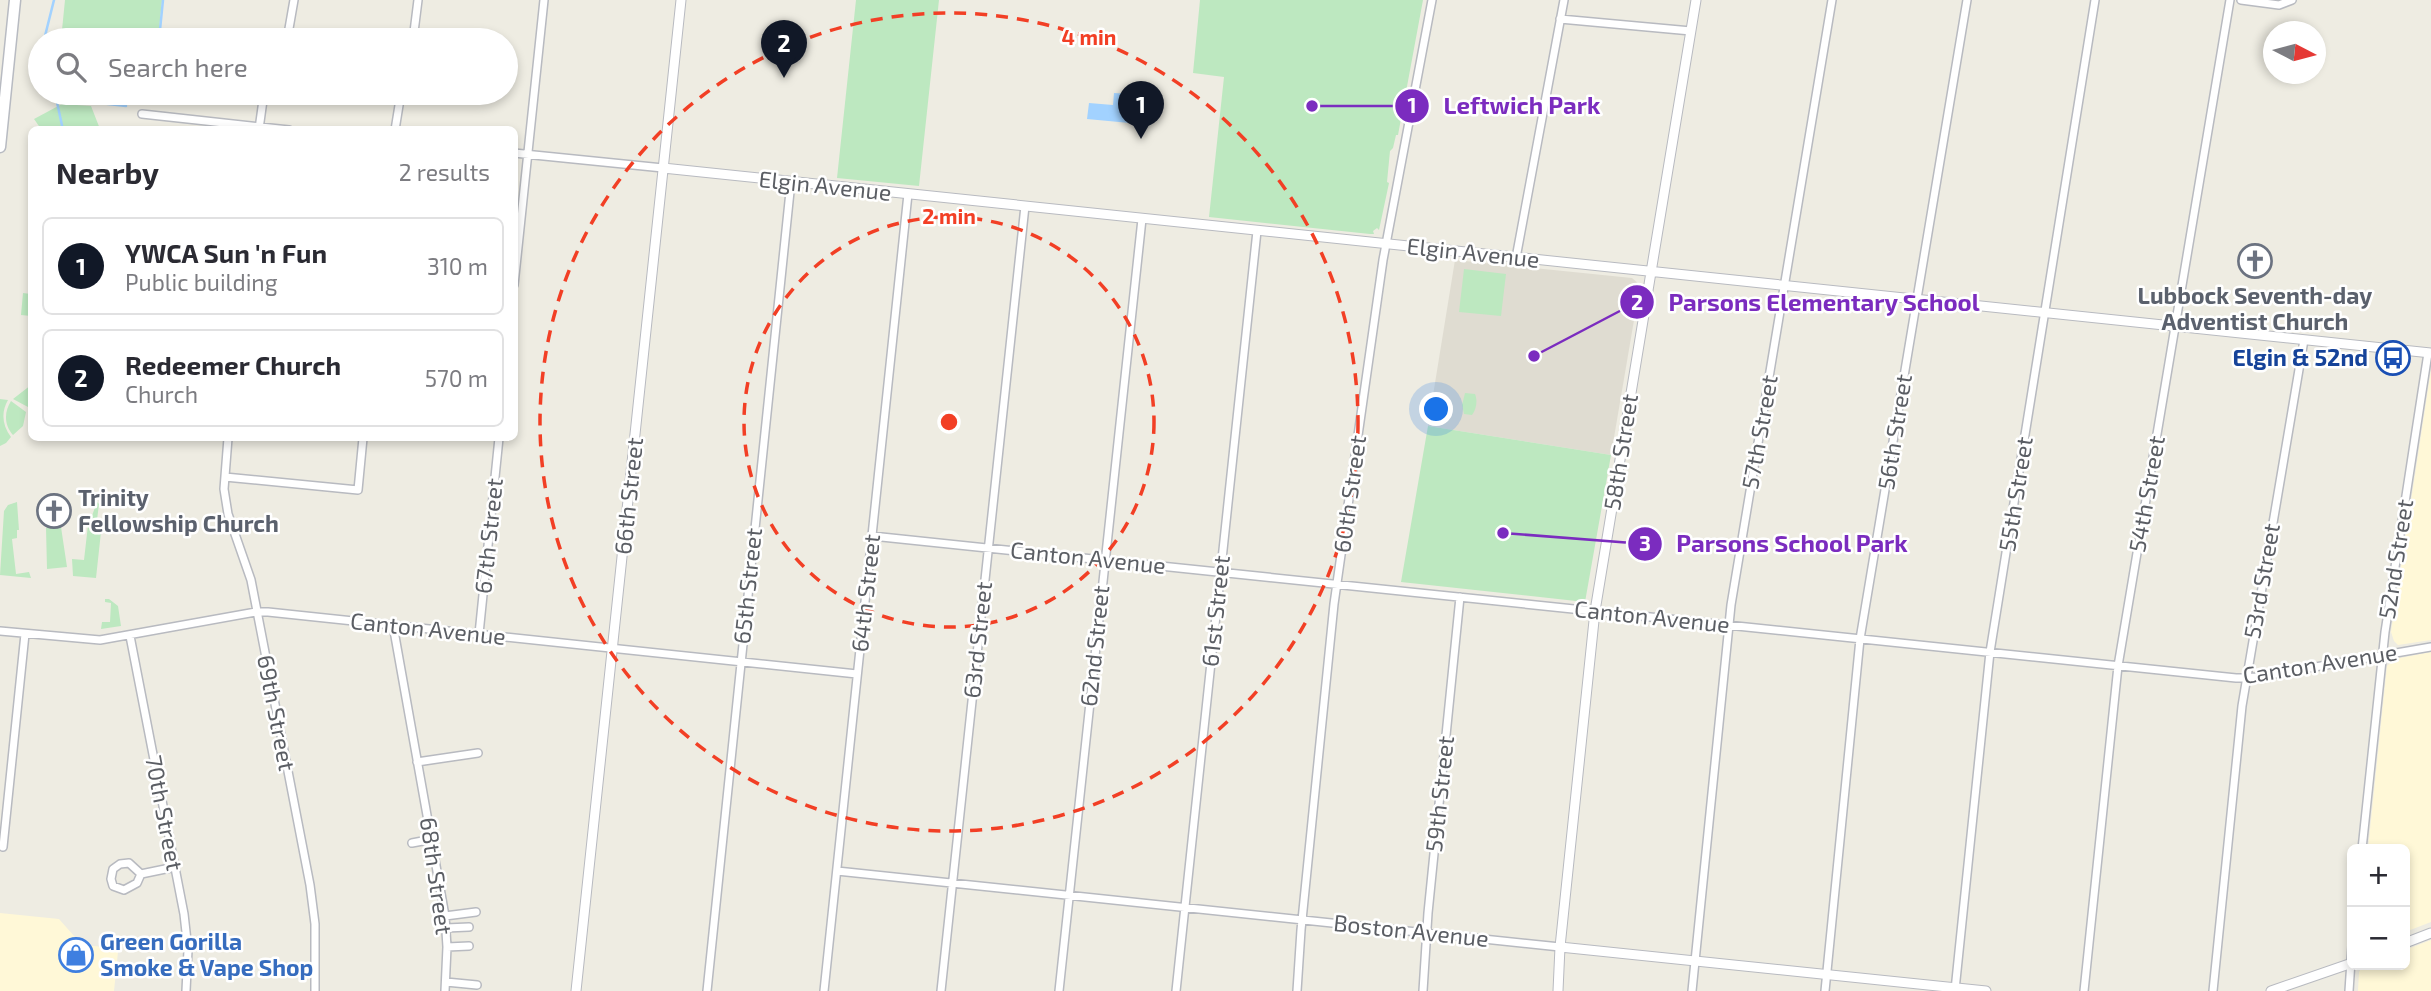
<!DOCTYPE html>
<meta charset="utf-8">
<style>
body{margin:0;font-family:"Exo 2",sans-serif;background:#f7f7f7;color:#2b2b33}
.controls{position:absolute;right:21px;bottom:21px;display:grid;overflow:hidden;border-radius:10px;box-shadow:0 4px 10px #0003}
.controls button{width:63px;height:63px;display:grid;place-items:center;padding:0;border:0;border-bottom:2px solid #e1e1e2;background:#fff;color:#2b2b33;font:35px sans-serif}
.compass{position:absolute;left:2263px;top:21px;width:63px;height:63px;border-radius:50%;background:#fff;box-shadow:0 4px 10px #0003;rotate:96deg}
.you{position:absolute;left:1437px;top:410px;width:24px;height:24px;margin:-18px;border:5px solid #fff;border-radius:50%;background:#1a73e8;box-shadow:0 0 0 10px #1a73e833}
.badge{display:grid;place-items:center;width:46px;height:46px;border-radius:50%;background:#111827;color:#fff;font-size:23px;font-weight:700}
.pin{position:absolute;translate:-50% -58px;filter:drop-shadow(0 2px 4px #0008)}
.pin::after{content:'';position:absolute;top:37px;width:24px;height:21px;background:inherit;clip-path:polygon(0 0,100% 0,50% 100%)}
.list{margin:0;padding:0;list-style:none}
h2{display:flex;justify-content:space-between;align-items:center;height:91px;margin:0;padding:0 28px;font-size:30px}
h2 small{font-size:23px;font-weight:400;color:#7c7c81}
.list li{display:grid;grid-template-columns:46px 1fr auto;gap:21px;align-items:center;box-sizing:border-box;height:98px;margin:0 14px 14px;padding:0 14px;border:2px solid #e1e1e2;border-radius:10px}
.list b{display:block;font-size:26px;white-space:nowrap}
.list p{margin:0;font-size:23px;white-space:nowrap;color:#7c7c81}
.list em{font-size:23px;font-style:normal;color:#7c7c81}
.icon{flex:none;width:38px;height:38px;fill:none;stroke:currentColor;stroke-width:2;stroke-linecap:round;stroke-linejoin:round}
.map{position:relative;flex:none;width:2431px;height:991px;overflow:hidden}
.search{position:absolute;background:#fff;box-shadow:0 4px 10px #0003;left:28px;top:28px;width:490px;height:77px;display:flex;align-items:center;gap:18px;box-sizing:border-box;padding:0 24px;border-radius:38px;color:#7c7c81;font-size:26px}
.panel{position:absolute;background:#fff;box-shadow:0 4px 10px #0003;left:28px;top:126px;width:490px;height:315px;border-radius:10px}
.map>svg:first-child{display:block}
.commercial{fill:#fff8d7}
.education{fill:#dfdcd1}
.green{fill:#bde8c0}
.water{fill:#a2d2ff}
.lines{fill:none;stroke-linecap:round;stroke-linejoin:round}
.stream{stroke:#a2d2ff;stroke-width:2.5}
.minor-casing{stroke:#b8bac0;stroke-width:10}
.tertiary-casing{stroke:#b8bac0;stroke-width:11}
.secondary-casing{stroke:#b8bbc2;stroke-width:13}
.minor{stroke:#fff;stroke-width:7}
.tertiary{stroke:#fff;stroke-width:9}
.secondary{stroke:#fff;stroke-width:10}
.ring{fill:none;stroke:#f23f25;stroke-width:3.5;stroke-dasharray:12 9}
.labels{text-anchor:middle;stroke-width:5;stroke-linejoin:round;paint-order:stroke}
.street-label{font-size:23px;fill:#5b5e64;stroke:#fff}
.worship-label{font-size:23px;font-weight:bold;fill:#5b616d;stroke:#fff}
.transit-label{font-size:23px;font-weight:bold;fill:#164399;stroke:#fff;text-anchor:end}
.shop-label{font-size:23px;font-weight:bold;fill:#366cbe;stroke:#fff;text-anchor:start}
.centre{fill:#f23f25;stroke:#fff;stroke-width:3.5}
.ring-label{font-size:21px;text-anchor:middle;font-weight:bold;fill:#f23f25;stroke:#fff;stroke-width:5;stroke-linejoin:round;paint-order:stroke}
.leader{fill:none;stroke:#7b2cbf;stroke-width:2.5}
.callout-dot{fill:#7b2cbf;stroke:#fff;stroke-width:2.5}
.mark-label{font-size:21px;text-anchor:middle;font-weight:bold;fill:#fff}
.callout-label{font-size:24px;text-anchor:middle;font-weight:bold;fill:#7b2cbf;stroke:#fff;stroke-width:5;stroke-linejoin:round;paint-order:stroke}
</style>
<div class="map">
<svg width="2431" height="991" viewBox="0 0 2431 991">
<rect width="100%" height="100%" fill="#eeece2"/>
<path class="commercial" d="M 2431,370 L 2431,640 L 2398,645 L 2394,641 L 2391,632 Z
M 2431,652 L 2431,922 L 2405,932 L 2405,849 L 2368,849 L 2387,666 L 2395,659 Z
M 0,913 L 59,919 L 82,945 L 116,948 L 118,952 L 114,991 L 0,991 Z
M 2431,940 L 2431,991 L 2358,991 L 2359,972 L 2362,967 L 2366,965 L 2405,965 L 2405,950 Z"/>
<path class="education" d="M 1455,260 L 1632,278 L 1640,285 L 1611,455 L 1428,426 Z"/>
<path class="green" d="M 65,0 L 162,0 L 158,40 L 61,40 Z
M 856,0 L 939,0 L 919,186 L 837,178 Z
M 1200,0 L 1423,0 L 1398,135 L 1396,135 L 1393,148 L 1390,151 L 1387,182 L 1389,183 L 1379,230 L 1377,228 L 1373,231 L 1374,234 L 1370,234 L 1209,217 L 1224,77 L 1193,73 Z
M 69,93 L 152,93 L 148,97 L 137,98 L 129,103 L 70,95 Z
M 62,104 L 91,106 L 100,129 L 41,129 L 34,119 Z
M 1464,269 L 1506,274 L 1501,316 L 1459,312 Z
M 23,293 L 31,294 L 31,316 L 21,315 Z
M 31,385 L 31,400 L 28,407 L 13,399 Z
M 1465,393 L 1475,394 C 1478,401 1476,410 1472,415 L 1464,414 L 1462,405 Z
M 0,399 L 8,400 C 1,412 2,425 11,437 L 6,443 L 0,446 Z
M 11,401 L 26,412 L 23,426 L 13,435 C 4,425 4,412 11,401 Z
M 1428,426 L 1611,455 L 1585,602 L 1401,582 Z
M 17,502 L 19,530 L 17,530 L 17,538 L 12,539 L 16,574 L 29,572 L 31,578 L 0,575 L 4,511 L 8,505 Z
M 97,502 L 99,504 L 96,528 L 101,532 L 96,578 L 73,576 L 72,559 L 84,560 L 88,525 L 86,525 L 86,520 L 90,521 Z
M 61,527 L 67,567 L 47,569 L 46,528 Z
M 105,599 L 109,599 L 118,606 L 121,626 L 101,629 L 102,622 L 110,622 L 111,603 L 105,602 Z"/>
<path class="water" d="M 1114,93 L 1130,94 L 1129,107 L 1153,110 L 1151,125 L 1087,119 L 1089,103 L 1113,105 Z"/>
<g class="lines">
<path class="stream" d="M 44,40 L 54,0
M 159,40 L 163,0
M 55,93 L 63,130
M 60,93 L 73,100 L 126,106
M 150,99 L 154,93"/>
<g class="minor-casing">
<path id="minor" d="M 2241,0 L 2279,5 L 2292,0
M 1560,19 L 1691,31
M 287,40 L 294,0
M 413,40 L 418,0
M 142,114 L 289,130
M 259,129 L 264,93
M 395,130 L 401,93
M 514,153 L 663,168
M 1516,258 L 1564,0
M 514,285 L 544,0
M 228,438 L 224,489 L 228,514 L 251,580 L 310,885 L 315,924 L 315,991
M 225,477 L 358,490 L 363,438
M 872,536 L 2236,678 L 2257,677 L 2431,647
M 393,625 L 445,916 L 447,947 L 445,991
M 0,631 L 100,640 L 256,612 L 268,612 L 857,674
M 479,634 L 499,438
M 130,636 L 184,914 L 188,950 L 186,991
M 417,762 L 478,753
M 412,843 L 433,839
M 3,847 L 25,634
M 2362,849 L 2385,632 L 2428,353
M 837,871 L 1560,947
M 141,874 L 129,863 L 120,864 L 113,869 L 111,879 L 113,886 L 124,890 L 137,883 L 141,874 L 175,867
M 445,916 L 476,912
M 446,928 L 469,927
M 447,947 L 469,946
M 446,982 L 477,985
M 1955,990 L 1990,652 L 2095,0
M 707,991 L 791,182
M 824,991 L 908,194
M 941,991 L 1025,206
M 1059,991 L 1142,219
M 1176,991 L 1257,231
M 1297,991 L 1301,930 L 1334,604 L 1383,260 L 1432,0
M 1423,991 L 1428,913 L 1460,597
M 1692,991 L 1731,605 L 1832,0
M 1825,991 L 1860,639 L 1967,0
M 2084,991 L 2118,666 L 2230,0
M 2213,991 L 2242,706 L 2304,340
M 2349,991 L 2352,946"/>
</g>
<g class="tertiary-casing">
<path id="tertiary" d="M 663,168 L 2431,353
M 2405,943 L 2431,933
M 1560,947 L 1986,991
M 576,991 L 681,0
M 1558,991 L 1560,947 L 1595,611 L 1696,0
M 2271,991 L 2352,963"/>
</g>
<g class="secondary-casing">
<path id="secondary" d="M 0,147 L 15,0"/>
</g>
<use href="#minor" class="minor"/>
<use href="#tertiary" class="tertiary"/>
<use href="#secondary" class="secondary"/>
</g>
<g class="ring">
<circle cx="949" cy="422" r="205"/>
<circle cx="949" cy="422" r="409"/>
</g>
<defs>
<g id="church-ring" transform="scale(1.75)"><circle r="9.5" fill="#fff" stroke="#6b7280" stroke-width="1.5"/><path d="M-1.2-6h2.4v3.5h3.3v2.4h-3.3V6h-2.4V-.1h-3.3v-2.4h3.3Z" fill="#6b7280"/></g>
<g id="bus-ring" transform="scale(1.75)"><circle r="9.5" fill="#fff" stroke="#1a4fb4" stroke-width="1.5"/><path d="M-5-6H5V4H4V6H2V4H-2V6H-4V4H-5ZM-3.5-4V0h7V-4ZM-3.5 1.2v1.5H-2V1.2ZM2 1.2v1.5H3.5V1.2Z" fill="#1a4fb4"/></g>
<g id="shop-ring" transform="scale(1.75)"><circle r="9.5" fill="#fff" stroke="#3f7fe0" stroke-width="1.5"/><path d="M-5-2.5h2.3a2.7 3.5 0 0 1 5.4 0H5L5.5 6h-11ZM-1.5-2.5h3a1.5 2.3 0 0 0-3 0Z" fill="#3f7fe0"/></g>
</defs>
<g fill-rule="evenodd">
<use href="#church-ring" x="2255" y="261"/>
<use href="#bus-ring" x="2393" y="358"/>
<use href="#church-ring" x="54" y="511"/>
<use href="#shop-ring" x="76" y="955"/>
</g>
<g class="labels">
<g class="street-label">
<text transform="translate(825 186) rotate(6)" y="8">Elgin Avenue</text>
<text transform="translate(1473 253) rotate(6)" y="8">Elgin Avenue</text>
<text transform="translate(1760 432) rotate(-80)" y="8">57th Street</text>
<text transform="translate(1895 432) rotate(-81)" y="8">56th Street</text>
<text transform="translate(1621 452) rotate(-81)" y="8">58th Street</text>
<text transform="translate(1350 494) rotate(-82)" y="8">60th Street</text>
<text transform="translate(2016 494) rotate(-81)" y="8">55th Street</text>
<text transform="translate(2147 494) rotate(-80)" y="8">54th Street</text>
<text transform="translate(629 496) rotate(-84)" y="8">66th Street</text>
<text transform="translate(489 536) rotate(-84)" y="8">67th Street</text>
<text transform="translate(1088 558) rotate(6)" y="8">Canton Avenue</text>
<text transform="translate(2396 559) rotate(-81)" y="8">52nd Street</text>
<text transform="translate(2262 581) rotate(-80)" y="8">53rd Street</text>
<text transform="translate(748 586) rotate(-84)" y="8">65th Street</text>
<text transform="translate(866 593) rotate(-84)" y="8">64th Street</text>
<text transform="translate(1216 611) rotate(-84)" y="8">61st Street</text>
<text transform="translate(1652 617) rotate(6)" y="8">Canton Avenue</text>
<text transform="translate(428 629) rotate(6)" y="8">Canton Avenue</text>
<text transform="translate(978 640) rotate(-84)" y="8">63rd Street</text>
<text transform="translate(1095 646) rotate(-84)" y="8">62nd Street</text>
<text transform="translate(2320 664) rotate(-9)" y="8">Canton Avenue</text>
<text transform="translate(276 713) rotate(79)" y="8">69th Street</text>
<text transform="translate(1440 794) rotate(-84)" y="8">59th Street</text>
<text transform="translate(164 813) rotate(79)" y="8">70th Street</text>
<text transform="translate(436 876) rotate(82)" y="8">68th Street</text>
<text transform="translate(1411 931) rotate(6)" y="8">Boston Avenue</text>
</g>
<g class="worship-label">
<text x="2255" y="304">Lubbock Seventh-day<tspan x="2255" dy="26">Adventist Church</tspan></text>
<text x="78" y="506" text-anchor="start">Trinity<tspan x="78" dy="26">Fellowship Church</tspan></text>
</g>
<g class="transit-label">
<text x="2368" y="366">Elgin &amp; 52nd</text>
</g>
<g class="shop-label">
<text x="100" y="950">Green Gorilla<tspan x="100" dy="26">Smoke &amp; Vape Shop</tspan></text>
</g>
</g>
<circle cx="949" cy="422" r="10" class="centre"/>
<g class="ring-label">
<text x="1089" y="45">4 min</text>
<text x="949" y="224">2 min</text>
</g>
<path class="leader" d="M1312 106L1412 106M1534 356L1637 302M1503 533L1645 544"/>
<g class="callout-dot">
<circle cx="1312" cy="106" r="7"/>
<circle cx="1534" cy="356" r="7"/>
<circle cx="1503" cy="533" r="7"/>
<circle cx="1412" cy="106" r="18"/>
<circle cx="1637" cy="302" r="18"/>
<circle cx="1645" cy="544" r="18"/>
</g>
<g class="mark-label">
<text x="1412" y="113">1</text>
<text x="1637" y="310">2</text>
<text x="1645" y="551">3</text>
</g>
<g class="callout-label">
<text x="1522" y="114">Leftwich Park</text>
<text x="1824" y="311">Parsons Elementary School</text>
<text x="1792" y="552">Parsons School Park</text>
</g>
</svg>
<div class="controls">
<button>+</button>
<button>−</button>
</div>
<svg class="compass" viewBox="-18 -18 36 36"><path d="M0-13l5 13h-10z" fill="#e53935"/><path d="M0 13l5-13h-10z" fill="#7c7c81"/></svg>
<div class="you"></div>
<div class="pin badge" style="left:1141px;top:139px">1</div>
<div class="pin badge" style="left:784px;top:78px">2</div>
<div class="search"><svg class="icon" aria-label="search" viewBox="0 0 24 24"><circle cx="10" cy="10" r="6"/><path d="M15 15l6 6"/></svg>Search here</div>
<section class="panel">
<h2>Nearby<small>2 results</small></h2>
<ul class="list">
<li><span class="badge">1</span><div><b>YWCA Sun 'n Fun</b><p>Public building</p></div><em>310 m</em></li>
<li><span class="badge">2</span><div><b>Redeemer Church</b><p>Church</p></div><em>570 m</em></li>
</ul>
</section>
</div>
